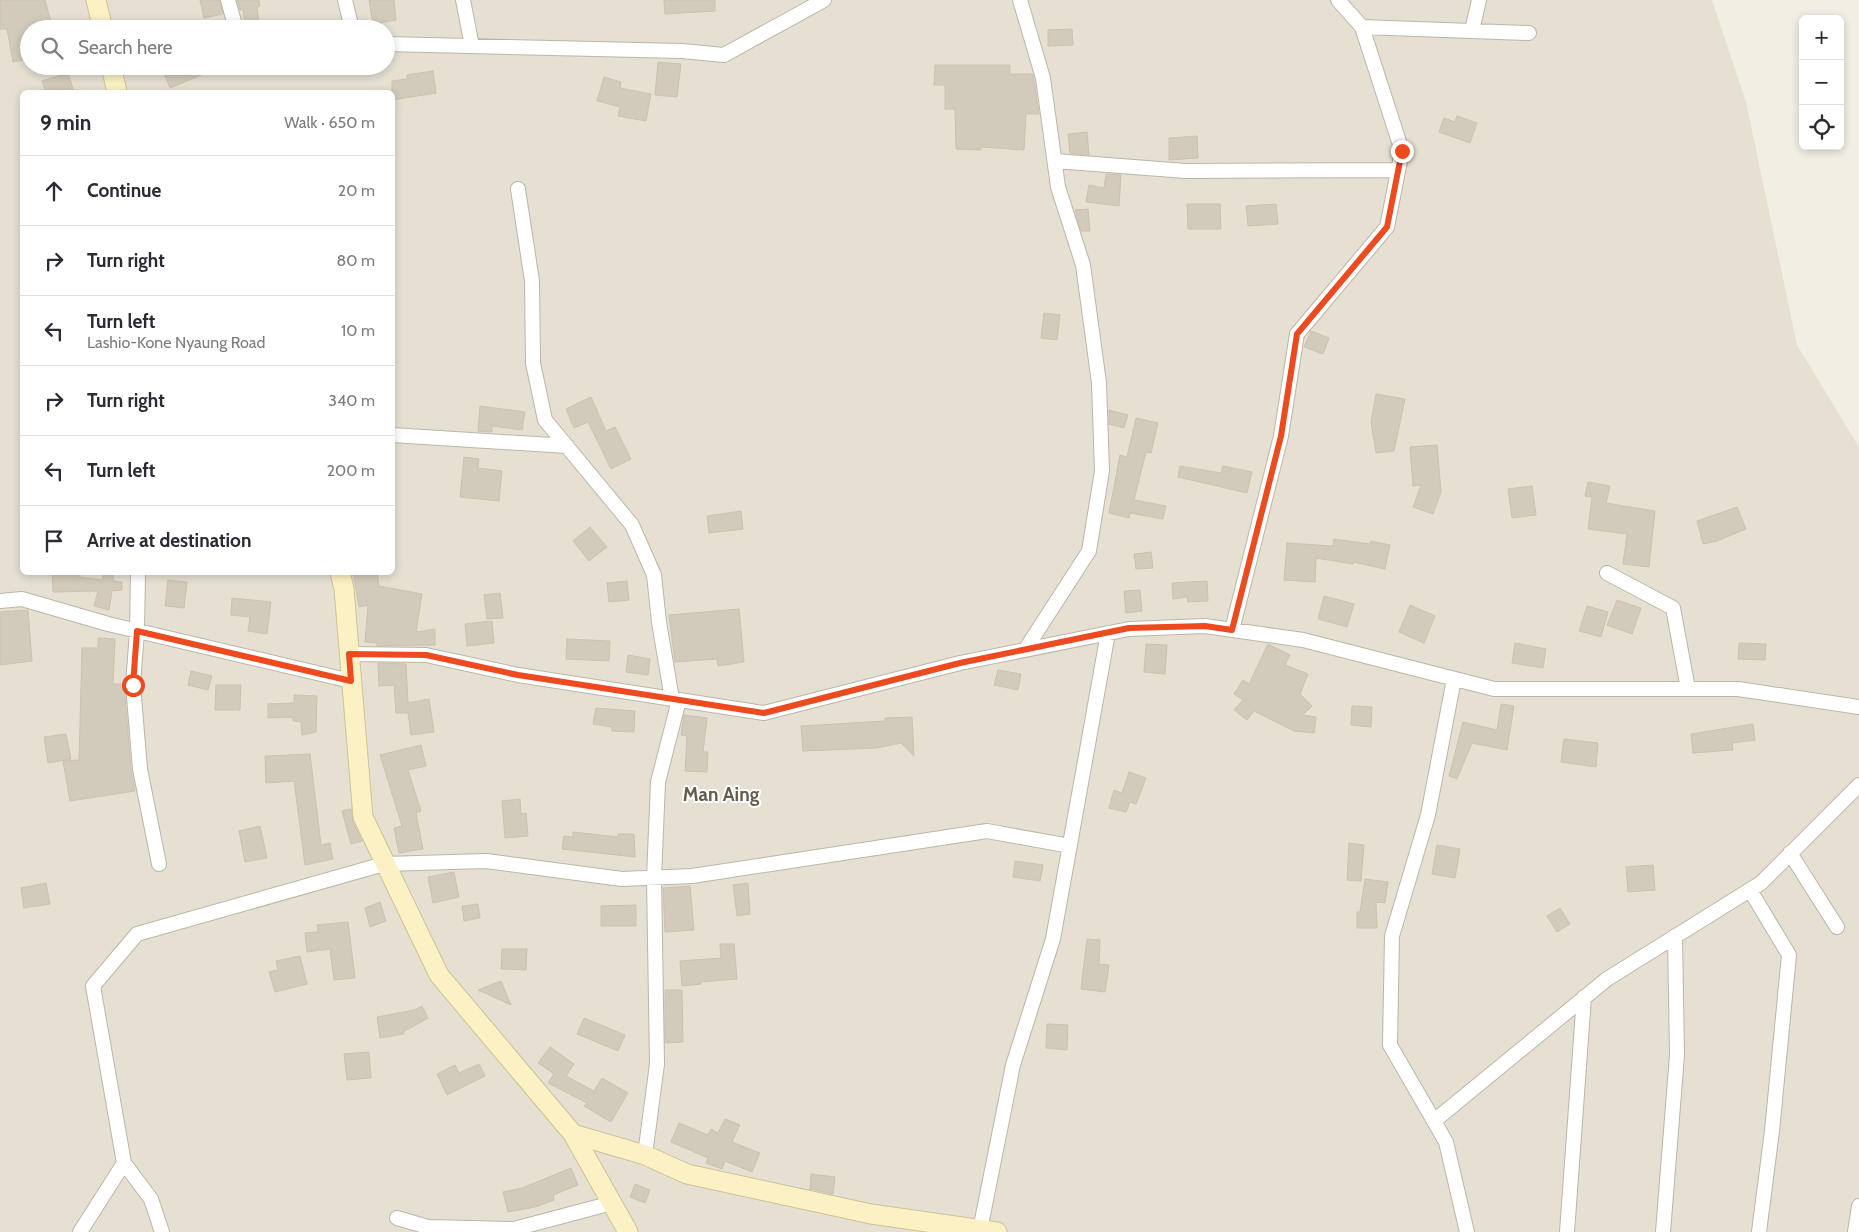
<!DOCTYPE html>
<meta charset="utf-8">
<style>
body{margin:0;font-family:Cabin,sans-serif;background:#f2f2f3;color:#2b2b33}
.controls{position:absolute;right:15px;top:15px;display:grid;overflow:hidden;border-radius:8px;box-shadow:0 2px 8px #0003}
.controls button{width:45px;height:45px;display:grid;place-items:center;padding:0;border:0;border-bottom:1px solid #e1e1e2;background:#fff;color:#2b2b33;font:25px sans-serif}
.stop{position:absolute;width:15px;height:15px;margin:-11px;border:4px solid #ed4a1f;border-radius:50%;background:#fff}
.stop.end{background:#ed4a1f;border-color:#fff;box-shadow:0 1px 5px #0008}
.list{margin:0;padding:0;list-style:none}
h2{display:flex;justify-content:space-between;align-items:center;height:65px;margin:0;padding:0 20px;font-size:21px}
h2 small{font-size:16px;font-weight:400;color:#7c7c81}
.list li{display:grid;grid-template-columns:32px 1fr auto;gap:15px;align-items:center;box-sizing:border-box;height:70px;padding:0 20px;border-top:1px solid #e1e1e2}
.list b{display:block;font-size:19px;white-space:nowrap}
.list p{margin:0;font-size:16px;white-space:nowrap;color:#7c7c81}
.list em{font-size:16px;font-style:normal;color:#7c7c81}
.icon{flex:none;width:28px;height:28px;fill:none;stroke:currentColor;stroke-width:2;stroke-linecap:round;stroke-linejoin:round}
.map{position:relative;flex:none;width:1859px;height:1232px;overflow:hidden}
.search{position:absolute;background:#fff;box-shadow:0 2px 8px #0003;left:20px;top:20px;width:375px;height:55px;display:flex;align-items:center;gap:12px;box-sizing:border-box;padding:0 18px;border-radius:28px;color:#7c7c81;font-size:19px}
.panel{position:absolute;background:#fff;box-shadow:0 2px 8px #0003;left:20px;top:90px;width:375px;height:485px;border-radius:8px}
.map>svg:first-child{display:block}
.residential{fill:#e5e0d2;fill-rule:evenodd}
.building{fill:#d2caba;stroke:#ccc2ae}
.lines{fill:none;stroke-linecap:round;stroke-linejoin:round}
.street-casing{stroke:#bcb6a7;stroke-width:16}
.secondary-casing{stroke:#cfc296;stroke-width:21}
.street{stroke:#fff;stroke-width:14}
.secondary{stroke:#fbf1c4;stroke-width:19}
.route{stroke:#ed4a1f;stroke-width:6}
.labels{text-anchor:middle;stroke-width:4;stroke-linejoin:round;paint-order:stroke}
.quarter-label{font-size:19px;font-weight:bold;fill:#655c4c;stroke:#fff}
</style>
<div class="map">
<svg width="1859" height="1232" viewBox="0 0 1859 1232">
<rect width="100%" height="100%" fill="#f1eee4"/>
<path class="residential" d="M 0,0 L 1712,0 L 1746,102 L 1797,345 L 1859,447 L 1859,1232 L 0,1232 ZM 29,29 L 386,29 L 386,66 L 29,66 ZM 22,92 L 392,92 L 392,572 L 22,572 Z"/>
<path class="building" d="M 0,0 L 45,0 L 53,29 L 29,29 L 29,59 L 13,62 L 7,29 L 0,29 Z
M 200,0 L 219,0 L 223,14 L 204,18 Z
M 237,0 L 259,0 L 260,6 L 257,7 L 259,24 L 245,26 L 243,10 L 240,10 Z
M 369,0 L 394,0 L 396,20 L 373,24 Z
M 664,0 L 715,0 L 715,11 L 665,14 Z
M 1072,29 L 1073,45 L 1048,46 L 1048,30 Z
M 658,62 L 681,64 L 677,97 L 655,95 Z
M 935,65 L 1010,65 L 1010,74 L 1033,74 L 1039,114 L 1026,114 L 1024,150 L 981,147 L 981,150 L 956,149 L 955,109 L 945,109 L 945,85 L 934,85 Z
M 161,66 L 221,66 L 221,67 L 170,88 Z
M 433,71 L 436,93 L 392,100 L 392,81 L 407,79 L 407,75 Z
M 68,73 L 74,92 L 46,92 L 42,81 Z
M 604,77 L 621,82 L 620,88 L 651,94 L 646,121 L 618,116 L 620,107 L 597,101 Z
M 1457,116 L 1477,123 L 1470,143 L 1439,132 L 1444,118 L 1455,122 Z
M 1087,132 L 1089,155 L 1070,153 L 1068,134 Z
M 1197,136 L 1198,158 L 1169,160 L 1169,138 Z
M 1106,174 L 1121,175 L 1119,206 L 1086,202 L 1089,185 L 1104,188 Z
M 1187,204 L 1220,204 L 1221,229 L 1188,229 Z
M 1276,204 L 1278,224 L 1248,226 L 1246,206 Z
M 1088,209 L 1090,231 L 1081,231 L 1075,210 Z
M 1044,313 L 1060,315 L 1057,340 L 1041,338 Z
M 1311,331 L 1329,338 L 1323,354 L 1304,347 Z
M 1376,394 L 1405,399 L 1394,451 L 1376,453 L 1371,422 Z
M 591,397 L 606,431 L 615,427 L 631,459 L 611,469 L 588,422 L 574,428 L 566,409 Z
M 480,406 L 525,412 L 522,430 L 492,426 L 492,432 L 478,431 Z
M 1109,410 L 1128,415 L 1124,428 L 1109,424 Z
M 1136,418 L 1158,423 L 1151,453 L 1146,452 L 1134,500 L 1166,506 L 1163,519 L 1130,513 L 1129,518 L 1109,513 L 1120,455 L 1127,457 Z
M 1437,445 L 1441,492 L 1433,514 L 1413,507 L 1421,485 L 1413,486 L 1410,447 Z
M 464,457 L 479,459 L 478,468 L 502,471 L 499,501 L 460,497 Z
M 1180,466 L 1221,473 L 1223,466 L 1252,472 L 1247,493 L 1178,477 Z
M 1588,482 L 1610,486 L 1606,503 L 1655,511 L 1649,567 L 1623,564 L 1627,534 L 1588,529 L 1592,497 L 1585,496 Z
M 1532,486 L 1536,515 L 1512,518 L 1508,489 Z
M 1737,507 L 1746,529 L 1717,541 L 1703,544 L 1697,521 Z
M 741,511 L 743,529 L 709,533 L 707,516 Z
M 590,527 L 607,547 L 589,561 L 573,541 Z
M 1334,539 L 1370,544 L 1371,541 L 1390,545 L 1385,569 L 1353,562 L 1353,564 L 1316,558 L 1315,582 L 1284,580 L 1287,543 L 1333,546 Z
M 1151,552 L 1153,568 L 1136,569 L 1134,554 Z
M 52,572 L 80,572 L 80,577 L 102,580 L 104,572 L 114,572 L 113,581 L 122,582 L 122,590 L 112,591 L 109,610 L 94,606 L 98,591 L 53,592 Z
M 353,572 L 377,572 L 379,586 L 422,594 L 416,632 L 435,629 L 435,645 L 377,646 L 377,643 L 365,642 L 368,605 L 359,607 Z
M 168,580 L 187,582 L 184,608 L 165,606 Z
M 627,581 L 629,600 L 609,602 L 607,583 Z
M 1207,581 L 1208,601 L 1188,602 L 1187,597 L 1173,599 L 1172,583 Z
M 1140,590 L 1142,611 L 1126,613 L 1124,591 Z
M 500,593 L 503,618 L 487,619 L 484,595 Z
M 1324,596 L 1354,604 L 1347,627 L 1318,619 Z
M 232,598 L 271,602 L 267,634 L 248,631 L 250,617 L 231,615 Z
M 1617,600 L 1641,608 L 1632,634 L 1607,625 Z
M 1410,605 L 1435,616 L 1424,643 L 1399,632 Z
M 1587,606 L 1608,612 L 1601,637 L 1579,631 Z
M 739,609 L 744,662 L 718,666 L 717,659 L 675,662 L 669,615 Z
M 28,610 L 32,661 L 0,665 L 0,612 Z
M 492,621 L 494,643 L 467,646 L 465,624 Z
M 98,638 L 115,639 L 113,684 L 124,684 L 131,770 L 135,791 L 70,801 L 63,761 L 79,760 L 82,648 L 98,648 Z
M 567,639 L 610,641 L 609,661 L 566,659 Z
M 1515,643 L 1546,649 L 1543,668 L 1512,663 Z
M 1739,643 L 1766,644 L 1765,660 L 1738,659 Z
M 1146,644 L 1167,645 L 1165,674 L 1144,672 Z
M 1268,644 L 1290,655 L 1285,665 L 1308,674 L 1300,694 L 1312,706 L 1303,715 L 1316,717 L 1314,733 L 1294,731 L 1254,711 L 1247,720 L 1234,710 L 1243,700 L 1234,694 L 1243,680 L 1249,684 Z
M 628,655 L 650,659 L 648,675 L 626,672 Z
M 378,663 L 406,664 L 408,703 L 429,699 L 434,732 L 411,735 L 408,713 L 396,713 L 394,685 L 379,686 Z
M 998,670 L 1021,674 L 1018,690 L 994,685 Z
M 191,671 L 212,676 L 208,690 L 188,685 Z
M 216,685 L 241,685 L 240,710 L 215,710 Z
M 294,695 L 317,696 L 316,732 L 302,735 L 301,722 L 293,721 L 293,717 L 268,718 L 268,704 L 294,703 Z
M 1501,704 L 1514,706 L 1507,750 L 1472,743 L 1457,779 L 1449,776 L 1463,722 L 1497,730 Z
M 1352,706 L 1372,707 L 1371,727 L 1351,725 Z
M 596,708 L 635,711 L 634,732 L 612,731 L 612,727 L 593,724 Z
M 684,715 L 707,718 L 703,752 L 708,752 L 707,772 L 685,771 L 687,736 L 681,735 Z
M 912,717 L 914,756 L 901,743 L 876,748 L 803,751 L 801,726 L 885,721 L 885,718 Z
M 1753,724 L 1755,740 L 1732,743 L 1733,750 L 1693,753 L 1691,734 Z
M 66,734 L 71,759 L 48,763 L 44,737 Z
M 1564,739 L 1598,743 L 1596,767 L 1561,762 Z
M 421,745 L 426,766 L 408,770 L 421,811 L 416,813 L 423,849 L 399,853 L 394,828 L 402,826 L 380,755 Z
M 310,754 L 321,845 L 330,843 L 333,859 L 305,865 L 294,781 L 266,783 L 265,756 Z
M 1129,772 L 1146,778 L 1136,804 L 1130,802 L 1126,812 L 1109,808 L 1114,790 L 1122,793 Z
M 520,799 L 521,814 L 526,813 L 528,836 L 505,838 L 502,801 Z
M 351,809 L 353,822 L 362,841 L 351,844 L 342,811 Z
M 260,826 L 267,858 L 245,862 L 239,831 Z
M 573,832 L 618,837 L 618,834 L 634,834 L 635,857 L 562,849 L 564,836 L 573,837 Z
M 1349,843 L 1364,845 L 1361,881 L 1347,880 Z
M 1437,845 L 1460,849 L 1455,878 L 1432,874 Z
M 1015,861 L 1043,865 L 1040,881 L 1013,877 Z
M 1653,865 L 1655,890 L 1628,892 L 1626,867 Z
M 454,872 L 459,897 L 433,903 L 428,877 Z
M 1365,879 L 1388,882 L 1385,903 L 1376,902 L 1377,928 L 1357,928 L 1357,912 L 1360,912 Z
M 46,883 L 50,904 L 24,908 L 21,888 Z
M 748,883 L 750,914 L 737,916 L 733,885 Z
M 690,886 L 694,930 L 665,932 L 663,888 Z
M 380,902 L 386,921 L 370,927 L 365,908 Z
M 478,904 L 480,918 L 464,921 L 462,906 Z
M 636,905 L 636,926 L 601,926 L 601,906 Z
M 1560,908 L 1570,924 L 1557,932 L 1547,916 Z
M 348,922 L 355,978 L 334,980 L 330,949 L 307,952 L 305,933 L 318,932 L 317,925 Z
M 1087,939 L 1100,940 L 1099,964 L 1109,965 L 1105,992 L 1081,989 Z
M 720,944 L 734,944 L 737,979 L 700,982 L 701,984 L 682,986 L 680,961 L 721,958 Z
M 502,949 L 527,949 L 526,970 L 501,969 Z
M 300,956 L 307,984 L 275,992 L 269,972 L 278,970 L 276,961 Z
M 501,981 L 511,1005 L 478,990 Z
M 665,990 L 682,990 L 683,1042 L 665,1043 Z
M 422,1006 L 428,1018 L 403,1032 L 404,1034 L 380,1038 L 377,1017 L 414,1010 Z
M 584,1018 L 625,1035 L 618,1051 L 577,1034 Z
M 1047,1024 L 1068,1025 L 1067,1050 L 1046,1048 Z
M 550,1047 L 574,1064 L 566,1076 L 594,1091 L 602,1078 L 628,1093 L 611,1122 L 584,1106 L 587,1103 L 548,1083 L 554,1074 L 538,1063 Z
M 369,1052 L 371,1078 L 347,1080 L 344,1054 Z
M 479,1064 L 485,1076 L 447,1095 L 437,1074 L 455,1065 L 459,1073 Z
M 725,1119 L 740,1125 L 732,1142 L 760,1153 L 752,1172 L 725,1161 L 722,1169 L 706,1163 L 708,1158 L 671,1142 L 679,1123 L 708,1135 L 711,1129 L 718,1133 Z
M 571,1168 L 578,1185 L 553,1195 L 554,1200 L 535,1207 L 508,1212 L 503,1192 L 522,1188 Z
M 811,1174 L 835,1177 L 833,1194 L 810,1189 Z
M 635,1184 L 650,1190 L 645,1203 L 630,1197 Z"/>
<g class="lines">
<g class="street-casing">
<path id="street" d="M 228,0 L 236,29
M 345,0 L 352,29
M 463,0 L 472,46
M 1020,0 L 1043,78 L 1058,187 L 1083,265 L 1099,383 L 1102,471 L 1089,551 L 1025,650
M 1338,0 L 1362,27 L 1529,33
M 1472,31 L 1479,0
M 386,44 L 682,51 L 724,55 L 824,0
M 1055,161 L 1186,171 L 1398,170
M 518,189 L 532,281 L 533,363 L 545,420 L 632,525 L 654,575 L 659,622 L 672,699
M 392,435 L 567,446
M 138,572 L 137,631 L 133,685 L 140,769 L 159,864
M 1607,573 L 1673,608 L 1688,689
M 0,601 L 22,599 L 108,624 L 351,681
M 1232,630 L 1281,436 L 1297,334 L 1387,227 L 1402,151 L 1362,27
M 349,654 L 426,655 L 518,675 L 764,713 L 960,663 L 1129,629 L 1205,626 L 1303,640 L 1494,689 L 1738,689 L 1859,707
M 1454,679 L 1428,815 L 1392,936 L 1390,1045 L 1446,1142 L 1467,1232
M 1790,853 L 1837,927
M 1750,890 L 1789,955 L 1772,1131 L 1759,1232
M 1434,1121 L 1607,979 L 1761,883 L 1859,785
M 645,1155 L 657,1064 L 654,878 L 658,782 L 679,700
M 124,1163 L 151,1199 L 162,1232
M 397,1218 L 428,1227 L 514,1229 L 612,1203
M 980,1230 L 1013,1065 L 1053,939 L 1108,633
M 80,1232 L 124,1163 L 93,986 L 137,934 L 384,864 L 486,861 L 622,879 L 692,876 L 987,831 L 1070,846
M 1567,1232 L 1584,997
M 1663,1232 L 1677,1055 L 1675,936
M 1855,1232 L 1859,1206"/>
</g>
<g class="secondary-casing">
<path id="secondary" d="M 96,0 L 103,29
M 111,66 L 117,92
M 340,572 L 344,589 L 363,817 L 439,975 L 573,1134 L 645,1155 L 687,1174 L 871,1214 L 997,1232
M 573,1134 L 628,1232"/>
</g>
<use href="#street" class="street"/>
<use href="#secondary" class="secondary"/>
</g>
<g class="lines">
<path class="route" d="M 133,685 L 137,631 L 351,681 L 349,654 L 426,655 L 518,675 L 764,713 L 960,663 L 1129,628 L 1205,626 L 1232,630 L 1281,436 L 1297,334 L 1387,227 L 1402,151"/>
</g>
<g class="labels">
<g class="quarter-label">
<text x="721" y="801">Man Aing</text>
</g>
</g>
</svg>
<div class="controls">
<button>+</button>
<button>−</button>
<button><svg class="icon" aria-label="locate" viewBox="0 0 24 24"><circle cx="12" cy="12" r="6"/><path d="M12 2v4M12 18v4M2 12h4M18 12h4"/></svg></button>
</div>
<div class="stop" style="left:133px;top:685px"></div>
<div class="stop end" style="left:1402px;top:151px"></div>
<div class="search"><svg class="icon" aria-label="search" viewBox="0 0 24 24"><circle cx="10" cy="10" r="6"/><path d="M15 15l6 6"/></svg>Search here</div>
<section class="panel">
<h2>9 min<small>Walk · 650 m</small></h2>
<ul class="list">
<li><svg class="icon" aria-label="ahead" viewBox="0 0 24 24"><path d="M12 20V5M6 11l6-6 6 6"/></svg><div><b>Continue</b></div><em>20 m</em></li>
<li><svg class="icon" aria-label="right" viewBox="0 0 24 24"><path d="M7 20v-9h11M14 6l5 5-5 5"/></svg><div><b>Turn right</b></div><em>80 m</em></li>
<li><svg class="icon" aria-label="left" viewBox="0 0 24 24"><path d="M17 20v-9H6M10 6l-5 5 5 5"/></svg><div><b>Turn left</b><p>Lashio-Kone Nyaung Road</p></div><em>10 m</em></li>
<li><svg class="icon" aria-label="right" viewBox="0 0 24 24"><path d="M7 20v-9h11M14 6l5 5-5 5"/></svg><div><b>Turn right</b></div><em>340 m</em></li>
<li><svg class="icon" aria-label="left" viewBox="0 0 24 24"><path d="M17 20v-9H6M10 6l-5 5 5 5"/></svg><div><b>Turn left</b></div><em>200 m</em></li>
<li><svg class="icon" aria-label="arrive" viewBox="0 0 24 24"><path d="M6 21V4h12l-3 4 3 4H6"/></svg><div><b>Arrive at destination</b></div></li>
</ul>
</section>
</div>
